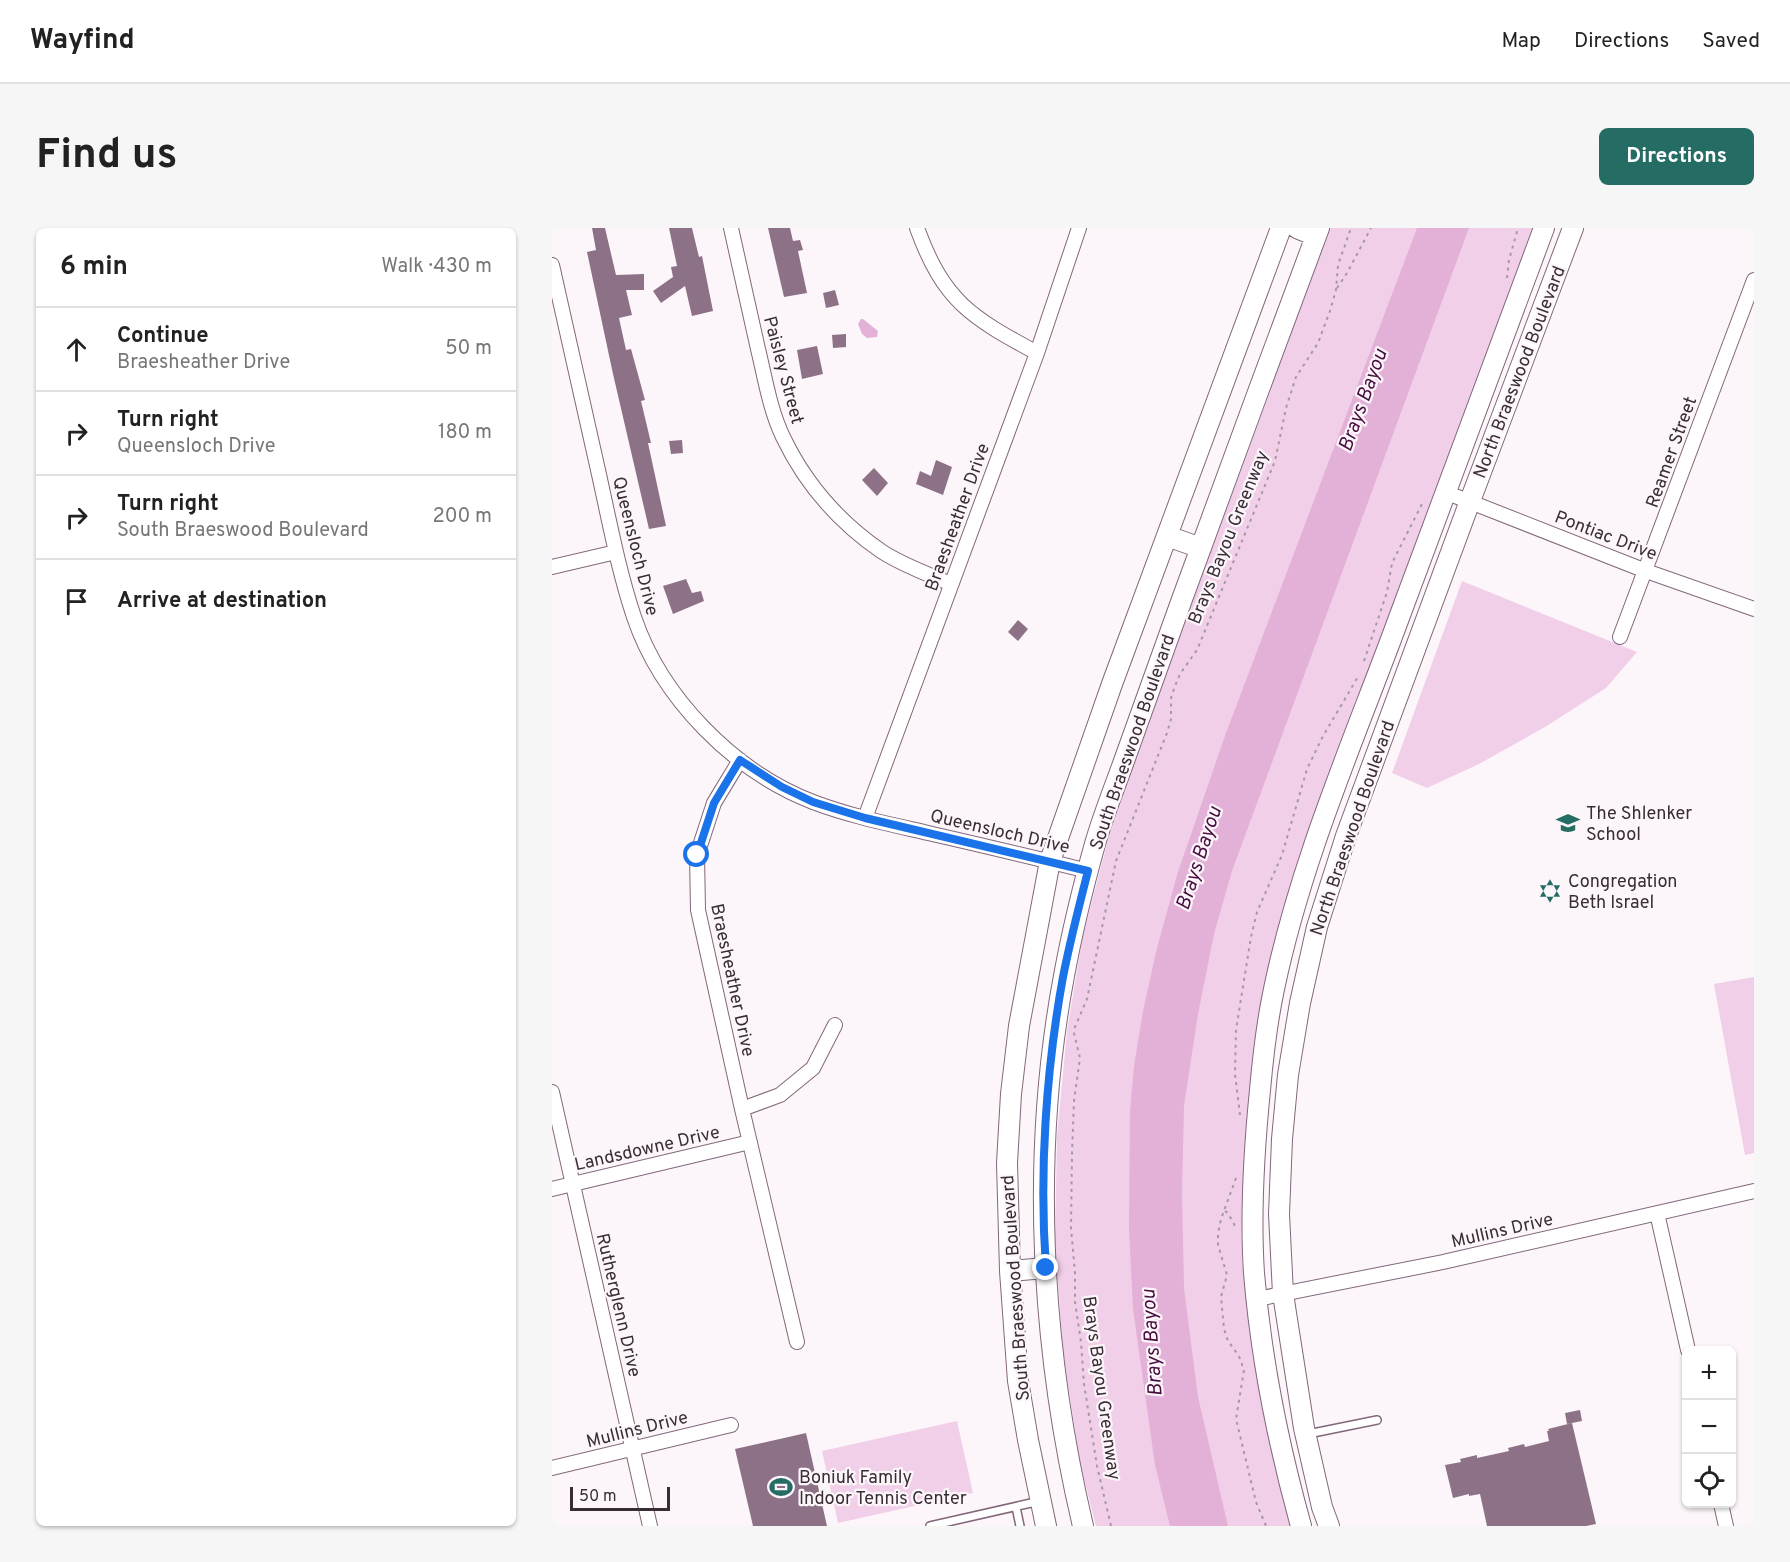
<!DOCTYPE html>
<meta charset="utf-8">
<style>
body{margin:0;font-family:Overpass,sans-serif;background:#f6f6f6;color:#222}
.controls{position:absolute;right:18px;bottom:18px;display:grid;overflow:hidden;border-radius:9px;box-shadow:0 2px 4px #0004}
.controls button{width:54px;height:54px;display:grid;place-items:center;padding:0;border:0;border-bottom:2px solid #e0e0e0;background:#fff;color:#222;font:30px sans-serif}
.scale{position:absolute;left:18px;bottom:15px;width:100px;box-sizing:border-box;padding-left:6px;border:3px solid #382d35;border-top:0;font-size:16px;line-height:21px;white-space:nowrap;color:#382d35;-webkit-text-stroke:4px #fcf6fa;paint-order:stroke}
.stop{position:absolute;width:18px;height:18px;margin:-14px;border:4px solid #1a73e8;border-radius:50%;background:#fff}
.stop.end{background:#1a73e8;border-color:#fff;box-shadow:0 2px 6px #0008}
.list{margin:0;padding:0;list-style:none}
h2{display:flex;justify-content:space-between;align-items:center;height:78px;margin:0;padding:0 24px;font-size:26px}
h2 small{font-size:20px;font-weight:400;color:#767676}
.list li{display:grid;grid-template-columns:39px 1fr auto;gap:18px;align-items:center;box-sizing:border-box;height:84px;padding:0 24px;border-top:2px solid #e0e0e0}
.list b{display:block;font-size:22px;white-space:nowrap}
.list p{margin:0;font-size:20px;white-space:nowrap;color:#767676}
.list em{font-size:20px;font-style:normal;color:#767676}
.icon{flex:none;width:33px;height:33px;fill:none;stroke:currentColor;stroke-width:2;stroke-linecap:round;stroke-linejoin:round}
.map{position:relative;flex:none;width:1202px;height:1298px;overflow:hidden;border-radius:9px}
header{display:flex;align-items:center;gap:36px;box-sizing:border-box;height:84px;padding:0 30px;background:#fff;border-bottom:2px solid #e0e0e0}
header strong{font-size:28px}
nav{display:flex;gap:33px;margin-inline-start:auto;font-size:21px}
.intro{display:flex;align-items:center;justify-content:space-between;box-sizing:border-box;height:144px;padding:0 36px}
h1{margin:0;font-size:42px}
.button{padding:15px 27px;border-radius:9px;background:#246c64;color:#fff;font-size:21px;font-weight:700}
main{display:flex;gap:36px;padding:0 36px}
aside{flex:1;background:#fff;border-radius:9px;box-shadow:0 2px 4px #0004}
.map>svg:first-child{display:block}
.green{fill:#f1cfe8}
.water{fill:#e3b1d7}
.building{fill:#8d7287}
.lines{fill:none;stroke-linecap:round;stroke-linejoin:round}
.lane-casing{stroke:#82677b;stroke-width:10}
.street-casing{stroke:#82677b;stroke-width:16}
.secondary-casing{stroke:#82677b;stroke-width:22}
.path{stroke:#a29aa0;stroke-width:2;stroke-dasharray:3 4.5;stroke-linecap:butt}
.lane{stroke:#fff;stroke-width:7}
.street{stroke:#fff;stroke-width:14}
.secondary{stroke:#fff;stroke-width:20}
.route{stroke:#1a73e8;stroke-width:8}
.labels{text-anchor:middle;stroke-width:4.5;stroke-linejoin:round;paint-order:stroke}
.street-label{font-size:18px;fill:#382d35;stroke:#fcf6fa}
.poi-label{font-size:18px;fill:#382d35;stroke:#fcf6fa;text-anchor:start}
.water-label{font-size:20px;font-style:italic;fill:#490e40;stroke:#fcf6fa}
</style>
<header>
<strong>Wayfind</strong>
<nav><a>Map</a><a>Directions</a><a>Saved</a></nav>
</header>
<div class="intro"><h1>Find us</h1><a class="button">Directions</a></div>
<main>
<aside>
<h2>6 min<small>Walk · 430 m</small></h2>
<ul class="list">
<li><svg class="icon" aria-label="ahead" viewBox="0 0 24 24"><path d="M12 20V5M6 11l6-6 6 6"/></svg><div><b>Continue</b><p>Braesheather Drive</p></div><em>50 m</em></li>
<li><svg class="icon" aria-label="right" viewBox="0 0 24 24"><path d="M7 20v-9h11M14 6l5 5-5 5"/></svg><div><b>Turn right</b><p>Queensloch Drive</p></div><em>180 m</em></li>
<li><svg class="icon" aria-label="right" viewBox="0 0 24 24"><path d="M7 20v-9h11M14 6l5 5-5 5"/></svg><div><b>Turn right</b><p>South Braeswood Boulevard</p></div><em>200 m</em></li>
<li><svg class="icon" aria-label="arrive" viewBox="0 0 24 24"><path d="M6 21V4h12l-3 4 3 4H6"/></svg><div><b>Arrive at destination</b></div></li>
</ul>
</aside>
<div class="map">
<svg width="1202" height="1298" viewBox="0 0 1202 1298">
<rect width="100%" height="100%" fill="#fcf6fa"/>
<path class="green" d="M 778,0 L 985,0 L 755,620 L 700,849 L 692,943 L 741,1298 L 544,1298 L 528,1235 L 511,1124 L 503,1011 L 505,908 L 515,803 L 531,707 L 556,612 L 587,520 Z
M 910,353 L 1085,424 L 1054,460 L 993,499 L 927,536 L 875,560 L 840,545 Z
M 1202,749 L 1202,925 L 1193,927 L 1162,756 Z
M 405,1193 L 421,1265 L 286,1295 L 270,1223 Z"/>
<path class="water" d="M 865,0 L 917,0 L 680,643 L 662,706 L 646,786 L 632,878 L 630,965 L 632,1060 L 646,1169 L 676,1298 L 618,1298 L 603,1237 L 581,1081 L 577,1002 L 578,883 L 582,838 L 591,783 L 605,720 L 625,647 L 674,505 Z
M 309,91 L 311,91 L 326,103 L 325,109 L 315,110 L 310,106 L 306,96 Z"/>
<path class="building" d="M 40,0 L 53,0 L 64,47 L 92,46 L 92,62 L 74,62 L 80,87 L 67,90 L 74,122 L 79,121 L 93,172 L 89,173 L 99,215 L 96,215 L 114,298 L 97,301 L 61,146 L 35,24 L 44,22 Z
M 117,0 L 140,0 L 147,29 L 150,28 L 161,83 L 140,88 L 133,58 L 109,75 L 101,63 L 121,49 L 119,39 L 125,38 Z
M 216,0 L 238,0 L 241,13 L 248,12 L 251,22 L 246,23 L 255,65 L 232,69 Z
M 283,62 L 287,77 L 274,80 L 271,65 Z
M 294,106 L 294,119 L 281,120 L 280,107 Z
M 265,118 L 271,146 L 250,151 L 245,122 Z
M 130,212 L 131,225 L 119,226 L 117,213 Z
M 384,232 L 400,239 L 391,267 L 364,256 L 368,243 L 379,248 Z
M 322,240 L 336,255 L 325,268 L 310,252 Z
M 134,351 L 140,365 L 149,363 L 152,373 L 121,386 L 111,358 Z
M 466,392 L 476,401 L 466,413 L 456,404 Z
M 1028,1182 L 1030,1193 L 1015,1196 L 1013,1185 Z
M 1020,1195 L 1044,1296 L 1034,1298 L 935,1298 L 928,1266 L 917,1268 L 917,1266 L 901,1270 L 893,1237 L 909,1234 L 908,1231 L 925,1227 L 925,1230 L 957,1223 L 956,1220 L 972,1216 L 973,1219 L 997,1213 L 995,1203 L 997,1203 L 996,1201 Z
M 254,1205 L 275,1298 L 201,1298 L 183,1221 Z"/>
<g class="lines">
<g class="lane-casing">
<path id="lane" d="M 756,1206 L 825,1192
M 464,1279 L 468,1298
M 378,1298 L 488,1273"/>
</g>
<g class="street-casing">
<path id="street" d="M 179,0 C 188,40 197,81 206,121 C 213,150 218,182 231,209 C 253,255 287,294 329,323 C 350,337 376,346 399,356
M 365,0 C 392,74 419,89 485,125
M 0,37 C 15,105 31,174 46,242 C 57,291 66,341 82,389 C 109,469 181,543 261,574 C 298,588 337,596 376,605 C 429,617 483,630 536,643
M 893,264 L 1094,343 L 1202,381
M 0,339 L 64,324
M 1068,409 L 1202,52
M 188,532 L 162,575 L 145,627 L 146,682 L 190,881 L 245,1114
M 313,590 L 485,125 L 527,0
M 0,864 L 98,1298
M 190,881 L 228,867 L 261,840 L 283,797
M 0,961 L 198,914
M 1105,985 L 1136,1122
M 705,1071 L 891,1034 L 1202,963
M 0,1240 L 179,1197
M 1169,1276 L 1174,1298"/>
</g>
<g class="secondary-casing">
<path id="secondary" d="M 745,0 L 764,8
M 615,308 L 649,320
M 458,1043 L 494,1040
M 494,1298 L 476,1212 L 466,1153 L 458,1043 L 455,935 L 459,866 L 467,798 L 498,633 L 560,456 L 729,0
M 531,1298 C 489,1120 478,928 512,748 C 520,704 531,659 543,616 C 551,588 562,561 572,533 C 591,480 610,427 629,374 C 675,250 720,124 767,0
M 749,1298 C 726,1215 709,1131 702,1045 C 698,984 702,922 708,862 C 711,828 715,794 722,761 C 747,641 795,528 838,414 C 889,276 940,138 992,0
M 777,1298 L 770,1279 L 752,1200 L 731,1066 L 727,986 L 730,911 L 736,847 L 748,775 L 765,699 L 794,608 L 918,273 L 1021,0"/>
</g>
<path class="path" d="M 955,50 L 957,32 L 966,0
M 785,60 L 795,45 L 819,0
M 812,433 L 835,364 L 840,335 L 870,276
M 688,887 L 683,846 L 684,802 L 699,709 L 705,684 L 730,627 L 755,541 L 770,510 L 807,447
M 684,950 L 669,991 L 666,1006 L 666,1017 L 675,1047 L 669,1069 L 672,1101 L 676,1113 L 687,1128 L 692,1142 L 684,1191 L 704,1274 L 714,1298
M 673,983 L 676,985 L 683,998
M 559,1298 L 545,1238 L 532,1156 L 529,1114 L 523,1074 L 523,1045 L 519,1000 L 520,925 L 522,873 L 528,830 L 522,805 L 523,799 L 535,771 L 564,633 L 615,505 L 619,491 L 619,470 L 623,458 L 628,446 L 645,422 L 723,233 L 734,180 L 744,149 L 766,115 L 778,83 L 784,62 L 786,37 L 799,0"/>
<use href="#lane" class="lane"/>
<use href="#street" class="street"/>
<use href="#secondary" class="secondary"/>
</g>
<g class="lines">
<path class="route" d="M 145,627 L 162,575 L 188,532 L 230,559 L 261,574 L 313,590 L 536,643 C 527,678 518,713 511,749 C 494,842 487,946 494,1040"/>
</g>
<defs>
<g id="school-bare" transform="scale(1.8)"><path d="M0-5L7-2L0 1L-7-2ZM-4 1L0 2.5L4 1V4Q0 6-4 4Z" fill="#246c64" stroke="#fcf6fa" stroke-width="2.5" paint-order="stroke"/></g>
<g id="synagogue-bare" transform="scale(1.8)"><path d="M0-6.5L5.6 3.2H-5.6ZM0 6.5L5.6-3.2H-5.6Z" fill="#246c64" stroke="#fcf6fa" stroke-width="2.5" paint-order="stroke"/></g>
<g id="stadium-bare" transform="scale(1.8)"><path d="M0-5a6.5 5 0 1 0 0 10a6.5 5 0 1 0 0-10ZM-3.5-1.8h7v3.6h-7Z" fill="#246c64" stroke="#fcf6fa" stroke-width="2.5" paint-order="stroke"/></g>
</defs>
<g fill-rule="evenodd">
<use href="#school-bare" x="1016" y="595"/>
<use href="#synagogue-bare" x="998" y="663"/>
<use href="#stadium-bare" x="229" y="1259"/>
</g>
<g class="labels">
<g class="street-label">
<text transform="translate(232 142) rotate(75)" y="6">Paisley Street</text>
<text transform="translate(967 144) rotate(-69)" y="6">North Braeswood Boulevard</text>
<text transform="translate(1119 224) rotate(-70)" y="6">Reamer Street</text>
<text transform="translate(405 289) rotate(-70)" y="6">Braesheather Drive</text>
<text transform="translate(1054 307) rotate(21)" y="6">Pontiac Drive</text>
<text transform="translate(676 309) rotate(-68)" y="6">Brays Bayou Greenway</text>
<text transform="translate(84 318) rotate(76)" y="6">Queensloch Drive</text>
<text transform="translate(580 514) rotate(-71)" y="6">South Braeswood Boulevard</text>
<text transform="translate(800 600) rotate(-71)" y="6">North Braeswood Boulevard</text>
<text transform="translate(448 603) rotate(13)" y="6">Queensloch Drive</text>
<text transform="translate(181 752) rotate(78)" y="6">Braesheather Drive</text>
<text transform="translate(95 920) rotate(-13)" y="6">Landsdowne Drive</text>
<text transform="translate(950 1002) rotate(-13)" y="6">Mullins Drive</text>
<text transform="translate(463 1060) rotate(-94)" y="6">South Braeswood Boulevard</text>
<text transform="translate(67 1077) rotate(77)" y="6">Rutherglenn Drive</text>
<text transform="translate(550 1160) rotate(82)" y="6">Brays Bayou Greenway</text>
<text transform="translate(85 1201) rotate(-14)" y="6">Mullins Drive</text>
</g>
<g class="poi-label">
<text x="1034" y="591">The Shlenker<tspan x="1034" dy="21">School</tspan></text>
<text x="1016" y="659">Congregation<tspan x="1016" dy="21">Beth Israel</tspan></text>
<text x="247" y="1255">Boniuk Family<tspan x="247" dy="21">Indoor Tennis Center</tspan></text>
</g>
<g class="water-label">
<text transform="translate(810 172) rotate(-70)" y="7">Brays Bayou</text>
<text transform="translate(646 630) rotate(-72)" y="7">Brays Bayou</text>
<text transform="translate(599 1115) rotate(-94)" y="7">Brays Bayou</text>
</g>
</g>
</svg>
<div class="controls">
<button>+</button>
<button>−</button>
<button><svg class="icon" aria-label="locate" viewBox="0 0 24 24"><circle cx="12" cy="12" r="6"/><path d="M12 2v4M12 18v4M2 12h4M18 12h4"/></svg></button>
</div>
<div class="scale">50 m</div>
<div class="stop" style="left:145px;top:627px"></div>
<div class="stop end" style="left:494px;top:1040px"></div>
</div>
</main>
